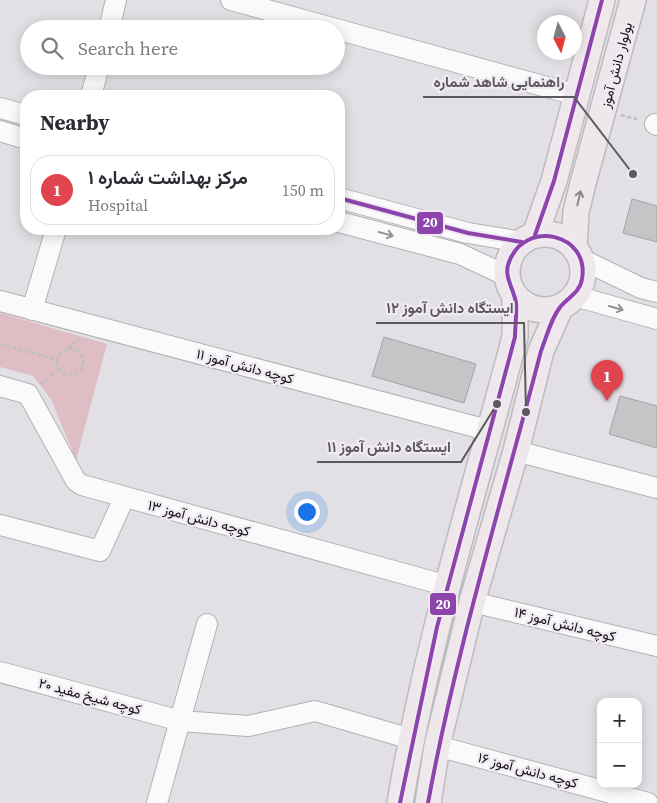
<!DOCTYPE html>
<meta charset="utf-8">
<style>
body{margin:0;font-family:"Source Serif 4",Vazirmatn,serif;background:#f2f2f3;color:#2b2b33}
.controls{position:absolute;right:15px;bottom:15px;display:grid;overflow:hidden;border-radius:10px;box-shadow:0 2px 12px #0003}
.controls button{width:45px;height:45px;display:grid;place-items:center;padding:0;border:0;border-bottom:1px solid #e1e1e2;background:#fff;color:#2b2b33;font:25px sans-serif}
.compass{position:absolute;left:537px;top:15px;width:45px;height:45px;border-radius:50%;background:#fff;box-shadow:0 2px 12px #0003;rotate:174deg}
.you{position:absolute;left:306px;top:511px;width:18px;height:18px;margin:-12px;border:4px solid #fff;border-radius:50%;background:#1a73e8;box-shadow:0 0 0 8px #1a73e833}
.badge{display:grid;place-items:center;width:32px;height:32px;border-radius:50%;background:#111827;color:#fff;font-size:16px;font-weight:700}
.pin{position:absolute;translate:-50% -41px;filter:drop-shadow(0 1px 2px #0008)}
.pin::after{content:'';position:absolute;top:26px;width:18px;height:15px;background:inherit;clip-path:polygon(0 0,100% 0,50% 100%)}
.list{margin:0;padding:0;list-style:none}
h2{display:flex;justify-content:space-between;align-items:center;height:65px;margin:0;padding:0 20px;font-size:21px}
h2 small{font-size:16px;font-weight:400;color:#7c7c81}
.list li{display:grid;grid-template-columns:32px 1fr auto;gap:15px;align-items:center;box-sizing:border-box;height:70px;margin:0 10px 10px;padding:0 10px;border:1px solid #e1e1e2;border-radius:20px}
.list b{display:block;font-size:19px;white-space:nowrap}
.list p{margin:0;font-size:16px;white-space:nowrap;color:#7c7c81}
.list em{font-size:16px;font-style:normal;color:#7c7c81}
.icon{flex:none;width:28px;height:28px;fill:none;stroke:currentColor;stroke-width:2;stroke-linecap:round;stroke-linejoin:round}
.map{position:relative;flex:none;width:657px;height:803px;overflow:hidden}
.search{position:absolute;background:#fff;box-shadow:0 2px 12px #0003;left:20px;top:20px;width:325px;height:55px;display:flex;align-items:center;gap:12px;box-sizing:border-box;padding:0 18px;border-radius:28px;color:#7c7c81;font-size:19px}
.panel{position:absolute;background:#fff;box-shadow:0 2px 12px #0003;left:20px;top:90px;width:325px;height:145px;border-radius:20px}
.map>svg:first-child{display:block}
.green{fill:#debdc4}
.building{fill:#c5c4c7;stroke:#a3a2a5}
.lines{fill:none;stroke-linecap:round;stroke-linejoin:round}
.minor-casing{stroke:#b3b1b4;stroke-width:22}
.major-casing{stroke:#bcbbbd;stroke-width:28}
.path{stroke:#bfbfbf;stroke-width:2.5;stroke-dasharray:4 2.5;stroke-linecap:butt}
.minor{stroke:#fbfafb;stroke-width:20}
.major{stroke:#eee8ec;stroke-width:25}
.bus-1-casing{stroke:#f0ebf3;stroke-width:8}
.bus-1{stroke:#8e44ad;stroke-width:4}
.oneway{stroke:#8b878b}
.oneway2{stroke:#939193}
.labels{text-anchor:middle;stroke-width:4.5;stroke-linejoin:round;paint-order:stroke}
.street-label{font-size:14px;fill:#131114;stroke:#f0ebf3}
.leader{fill:none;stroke:#5b595d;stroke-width:2}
.callout-dot{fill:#5b595d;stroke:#f0ebf3;stroke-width:2}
.callout-label{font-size:15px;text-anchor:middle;font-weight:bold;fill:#5b595d;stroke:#f0ebf3;stroke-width:4.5;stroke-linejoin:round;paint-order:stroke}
.line-badge{stroke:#f0ebf3;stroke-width:2}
.badge-label{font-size:14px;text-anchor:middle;font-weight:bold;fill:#fff}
</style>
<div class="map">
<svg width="657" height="803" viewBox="0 0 657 803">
<rect width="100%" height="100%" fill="#e2e0e4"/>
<path class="green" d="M 0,313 L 107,344 L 76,460 L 51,399 L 33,376 L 0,367 Z"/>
<path class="building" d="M 632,199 L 657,206 L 657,242 L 623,233 Z
M 384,337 L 476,364 L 464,403 L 372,376 Z
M 620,396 L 657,406 L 657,448 L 609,434 Z"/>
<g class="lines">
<g class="minor-casing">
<path id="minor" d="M 231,0 L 336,29
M 109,29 L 116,0
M 336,29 L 576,95
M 91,96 L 99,66
M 0,108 L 26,115
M 655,124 L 657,125
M 0,131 L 26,139
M 339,198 L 468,233 L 522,242
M 339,222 L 460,254 L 507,276
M 581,259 L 641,288 L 657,292
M 575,296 L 657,319
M 0,301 L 491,431
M 32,310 L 56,229
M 0,386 L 28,394 L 76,481 L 82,485 L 448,586
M 516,451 L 657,488
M 0,525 L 100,551 L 124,498
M 472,602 L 657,646
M 0,672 L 181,721 L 248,726 L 315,711 L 411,739
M 437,746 L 648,803
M 157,803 L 207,624"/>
</g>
<g class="major-casing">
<path id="major" d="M507 272a38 38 0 1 1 76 0a38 38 0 1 1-76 0Z
M 535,235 L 554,181 L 602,0
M 574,247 L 576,212 L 582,187 L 633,0
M 400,803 C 426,645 474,492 515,337 L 515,296
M 428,803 L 437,746 L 472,602 L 516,451 L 541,351 L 560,308"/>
</g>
<path class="path" d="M 621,115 L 640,120
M 0,344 L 57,360
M 68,348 L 80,339
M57 362a13 13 0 1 1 26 0a13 13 0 1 1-26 0Z
M 41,384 L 59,370"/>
<use href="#minor" class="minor"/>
<use href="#major" class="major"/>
<g class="bus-1-casing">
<path id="bus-1" d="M 339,198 L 468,233 L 522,242
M 535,235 L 554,181 L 602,0
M 400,803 L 437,627 L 515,337 C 515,326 517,314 516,303 C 514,289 503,276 509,262 C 525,219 590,233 582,279 C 580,292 569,297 561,306 C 551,318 547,336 541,351 C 502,501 456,650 428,803"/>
</g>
<use href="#bus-1" class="bus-1"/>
</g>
<defs><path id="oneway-shaft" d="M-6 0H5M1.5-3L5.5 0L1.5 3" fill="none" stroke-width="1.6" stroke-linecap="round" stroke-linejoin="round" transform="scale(1.25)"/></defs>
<use class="oneway" href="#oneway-shaft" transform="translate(579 198) rotate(-77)"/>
<g class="oneway2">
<use href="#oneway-shaft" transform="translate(386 234) rotate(15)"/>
<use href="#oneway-shaft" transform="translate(616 308) rotate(16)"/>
</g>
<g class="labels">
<g class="street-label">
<text transform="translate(616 65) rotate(-75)" y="5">بولوار دانش آموز</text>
<text transform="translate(245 366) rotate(15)" y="5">کوچه دانش آموز ۱۱</text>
<text transform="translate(199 518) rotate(15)" y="5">کوچه دانش آموز ۱۳</text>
<text transform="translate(565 624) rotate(14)" y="5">کوچه دانش آموز ۱۴</text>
<text transform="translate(90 696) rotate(15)" y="5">کوچه شیخ مفید ۲۰</text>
<text transform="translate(528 770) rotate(15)" y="5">کوچه دانش آموز ۱۶</text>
</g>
</g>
<path class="leader" d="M633 174L574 97H423M526 412L524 323H376M497 404L461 462H317"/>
<g class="callout-dot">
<circle cx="633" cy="174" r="5"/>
<circle cx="526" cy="412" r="5"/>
<circle cx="497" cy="404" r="5"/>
</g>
<g class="callout-label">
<text x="499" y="87">راهنمایی شاهد شماره</text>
<text x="450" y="313">ایستگاه دانش آموز ۱۲</text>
<text x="389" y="452">ایستگاه دانش آموز ۱۱</text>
</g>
<g class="line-badge">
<rect x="416" y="211" width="28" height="24" rx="5" fill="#8e44ad"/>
<rect x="429" y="592" width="28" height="24" rx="5" fill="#8e44ad"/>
</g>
<g class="badge-label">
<text x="430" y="227">20</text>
<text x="443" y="609">20</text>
</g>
</svg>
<div class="controls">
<button>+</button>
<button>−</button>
</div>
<svg class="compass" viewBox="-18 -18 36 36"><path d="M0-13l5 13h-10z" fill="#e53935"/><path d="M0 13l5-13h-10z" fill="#7c7c81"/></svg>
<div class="you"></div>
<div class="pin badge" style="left:607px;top:401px;background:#e0444e">1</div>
<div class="search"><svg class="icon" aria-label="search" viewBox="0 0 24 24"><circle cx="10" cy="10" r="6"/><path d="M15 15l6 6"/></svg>Search here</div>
<section class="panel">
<h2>Nearby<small></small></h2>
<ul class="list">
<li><span class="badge" style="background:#e0444e">1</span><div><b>مرکز بهداشت شماره ۱</b><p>Hospital</p></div><em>150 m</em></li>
</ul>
</section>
</div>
